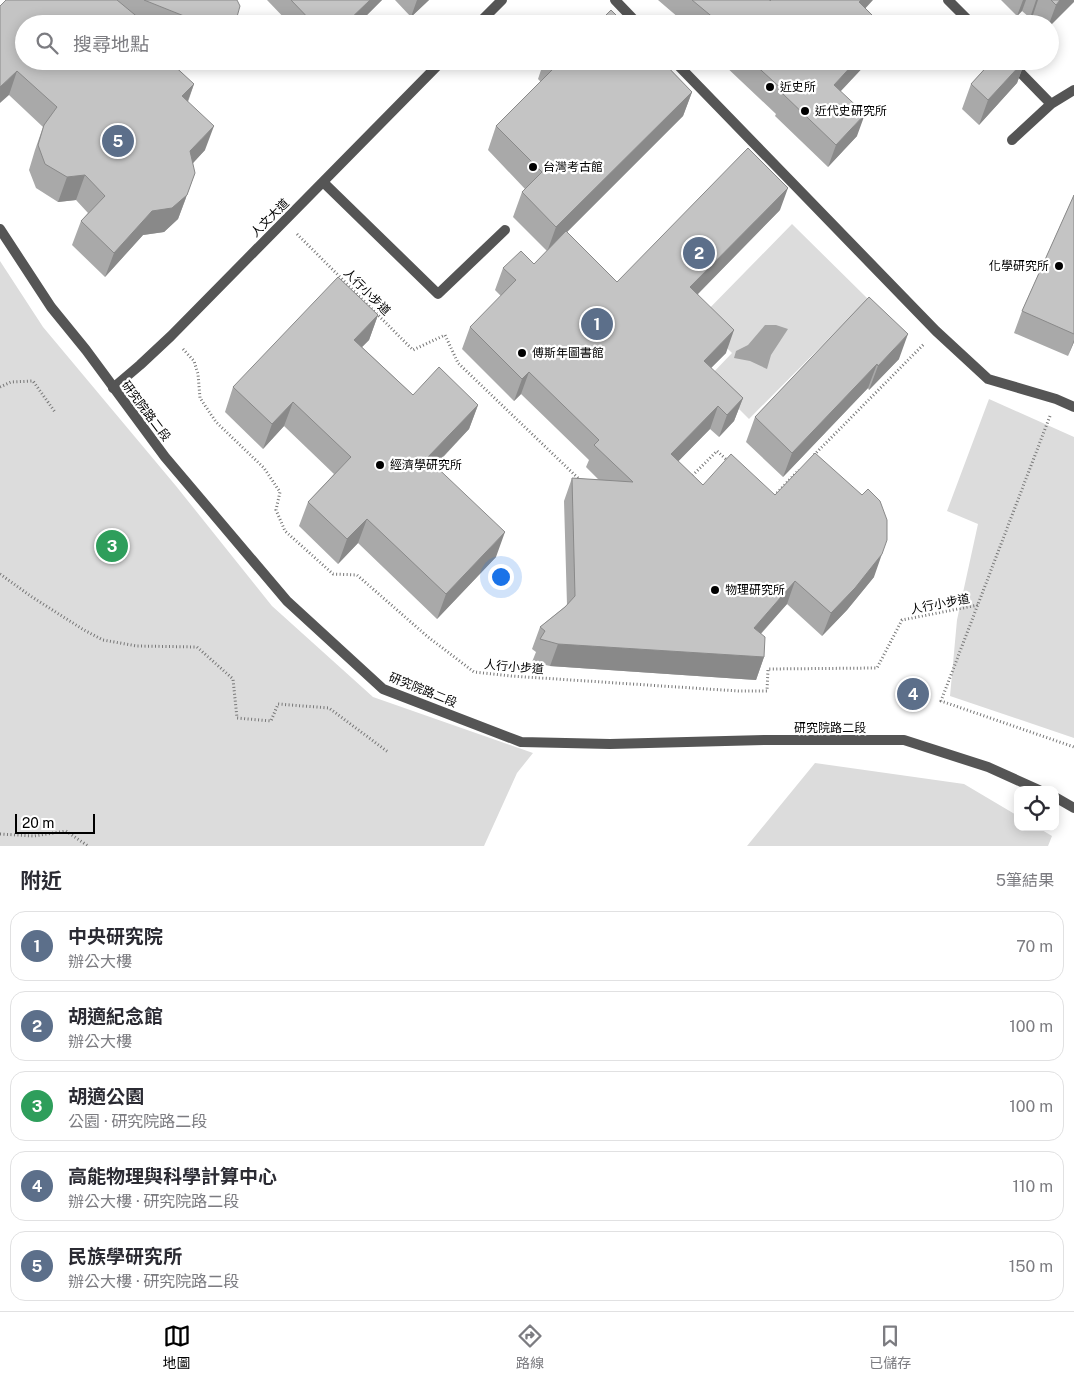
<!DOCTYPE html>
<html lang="zh-TW">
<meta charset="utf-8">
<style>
body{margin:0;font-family:"Public Sans","Noto Sans TC",sans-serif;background:#f2f2f3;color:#2b2b33}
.controls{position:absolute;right:15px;bottom:15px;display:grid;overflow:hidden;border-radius:10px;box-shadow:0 2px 12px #0003}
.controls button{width:45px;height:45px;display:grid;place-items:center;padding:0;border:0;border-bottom:1px solid #e1e1e2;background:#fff;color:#2b2b33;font:25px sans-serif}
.scale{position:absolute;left:15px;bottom:12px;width:80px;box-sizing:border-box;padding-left:5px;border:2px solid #000;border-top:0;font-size:14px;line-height:18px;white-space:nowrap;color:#000;-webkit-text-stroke:4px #fff;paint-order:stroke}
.you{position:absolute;left:500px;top:576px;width:18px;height:18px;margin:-12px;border:4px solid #fff;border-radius:50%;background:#1a73e8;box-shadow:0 0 0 8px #1a73e833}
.badge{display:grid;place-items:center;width:32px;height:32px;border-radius:50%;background:#000;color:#fff;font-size:16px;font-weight:700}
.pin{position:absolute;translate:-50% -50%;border:2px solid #fff;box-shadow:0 1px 5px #0006}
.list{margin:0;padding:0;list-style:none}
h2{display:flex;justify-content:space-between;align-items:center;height:65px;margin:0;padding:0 20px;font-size:21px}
h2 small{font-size:16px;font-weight:400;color:#7c7c81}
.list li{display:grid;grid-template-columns:32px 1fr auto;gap:15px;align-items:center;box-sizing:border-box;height:70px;margin:0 10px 10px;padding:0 10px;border:1px solid #e1e1e2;border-radius:15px}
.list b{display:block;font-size:19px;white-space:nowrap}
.list p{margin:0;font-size:16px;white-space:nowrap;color:#7c7c81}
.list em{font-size:16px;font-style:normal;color:#7c7c81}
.icon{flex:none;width:28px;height:28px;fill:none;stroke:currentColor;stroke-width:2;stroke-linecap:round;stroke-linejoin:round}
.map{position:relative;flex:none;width:1074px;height:846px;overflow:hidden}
.search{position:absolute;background:#fff;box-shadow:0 2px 12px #0003;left:15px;right:15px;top:15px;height:55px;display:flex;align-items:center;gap:12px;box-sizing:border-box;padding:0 18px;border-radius:28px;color:#7c7c81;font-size:19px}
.sheet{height:465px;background:#fff}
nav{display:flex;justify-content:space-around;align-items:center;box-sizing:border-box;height:70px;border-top:1px solid #e1e1e2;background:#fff;font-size:14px;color:#7c7c81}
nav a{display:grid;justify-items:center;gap:2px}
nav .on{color:#000}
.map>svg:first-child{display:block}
.green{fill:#dcdcdc}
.water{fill:#a3a3a3}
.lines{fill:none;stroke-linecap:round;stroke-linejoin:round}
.path{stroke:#777;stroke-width:3;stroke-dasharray:1 2.5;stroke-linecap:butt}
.lane{stroke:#555;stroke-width:10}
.street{stroke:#555;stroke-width:10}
.wall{fill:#a9a9a9}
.shaded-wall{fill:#898989}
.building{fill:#c4c4c4;stroke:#898989}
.poi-dot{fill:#000;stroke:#fff;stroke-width:2}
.labels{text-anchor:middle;stroke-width:4.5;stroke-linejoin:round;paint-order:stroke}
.poi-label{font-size:12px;fill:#000;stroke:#fff;text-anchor:start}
.street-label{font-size:12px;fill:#000;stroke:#fff}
</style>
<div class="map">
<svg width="1074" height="846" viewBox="0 0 1074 846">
<rect width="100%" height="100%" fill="#fff"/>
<path class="green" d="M 792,224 L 868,299 L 749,419 L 708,378 L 732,353 L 698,320 Z
M 0,261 L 43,327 L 176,486 L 272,606 L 373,697 L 533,753 L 517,773 L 484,846 L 0,846 Z
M 989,399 L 1074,437 L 1074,738 L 950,696 L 957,620 L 978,524 L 947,511 Z
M 815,763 L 964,784 L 1018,816 L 1018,827 L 1037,827 L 1052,836 L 1048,846 L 747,846 Z"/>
<path class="water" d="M 765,325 L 776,325 L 788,329 L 771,355 L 767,369 L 750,361 L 734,358 L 736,351 L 748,345 Z"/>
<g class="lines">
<path class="path" d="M 297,234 L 413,350 L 445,335 L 458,363 L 580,480
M 183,349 L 194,361 L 198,374 L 200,398 L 216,422 L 264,468 L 280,492 L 276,510 L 285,531 L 333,574 L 357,575 L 428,637 L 474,672 L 511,676 L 738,691 L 767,691 L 768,669 L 877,668 L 902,620 L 978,605
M 0,387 L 11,382 L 33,381 L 55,412
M 1050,416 L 941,701 L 1074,747
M 814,455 L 924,344
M 690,478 L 717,451 L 729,462
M 772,498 L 799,470
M 0,574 L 32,597 L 84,630 L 103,640 L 137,646 L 197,647 L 233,679 L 237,718 L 271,721 L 278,704 L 329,708 L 388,752
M 0,834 L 34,836 L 66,831 L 88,846"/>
<path class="lane" d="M 615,0 L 638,24
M 948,0 L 972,24
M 478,24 L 502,0
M 674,61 L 936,331 L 988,379 L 1056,399 L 1074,407
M 1009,61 L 1051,104
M 1012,140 L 1051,104 L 1074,90
M 323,182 L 438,294 L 505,230
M 113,388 L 140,365 L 171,336 L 442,61"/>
<path class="street" d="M 0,229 L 51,307 L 86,350 L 165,457 L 287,601 L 383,689 L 521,742 L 610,744 L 765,740 L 904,740 L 988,767 L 1039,790
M 1055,797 L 1074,808"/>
</g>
<path class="wall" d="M 6,0 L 237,0 L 235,24 L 24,24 L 24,61 L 175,61 L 173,66 L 194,84 L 188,102 L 205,150 L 193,163 L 186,198 L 178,219 L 164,232 L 143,235 L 105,277 L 72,245 L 81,221 L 88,213 L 76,200 L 58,202 L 36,188 L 29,170 L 35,150 L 43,127 L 9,95 Z
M 267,0 L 382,0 L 358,24 L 290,24 Z
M 395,0 L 429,0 L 411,17 Z
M 658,0 L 770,0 L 865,9 L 881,24 L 686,24 Z
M 1001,0 L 1074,0 L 1050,24 L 1041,24 L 1033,15 L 1030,18 L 1022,11 L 1017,16 Z
M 544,61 L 662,61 L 692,92 L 683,116 L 567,232 L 617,282 L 780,210 L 698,294 L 726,353 L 711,368 L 743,398 L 734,421 L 719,437 L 710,429 L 678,461 L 703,485 L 775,495 L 874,577 L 847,610 L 822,636 L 787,604 L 761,634 L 764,657 L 756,680 L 550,666 L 532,662 L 536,652 L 532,649 L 540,627 L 567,605 L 564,501 L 572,478 L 599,480 L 586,467 L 589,460 L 521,394 L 514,401 L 462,349 L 470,327 L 501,296 L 495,290 L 503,268 L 534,264 L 547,251 L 513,217 L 522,192 L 525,189 L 488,150 L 496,126 L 541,82 L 538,79 Z
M 725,61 L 869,61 L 840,91 L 857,136 L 828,167 L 775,116 L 776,114 L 723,64 Z
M 992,61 L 1025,61 L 1017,83 L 979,125 L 962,109 L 971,84 Z
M 1074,195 L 1074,342 L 1068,356 L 1014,333 L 1022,311 Z
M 869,297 L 899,359 L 869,390 L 868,388 L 783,477 L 746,442 L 755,417 Z
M 378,315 L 369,340 L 362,347 L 413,395 L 478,405 L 469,429 L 435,466 L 496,557 L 437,619 L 358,543 L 338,564 L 299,526 L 308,502 L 334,474 L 284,426 L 263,449 L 225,412 L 233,387 Z"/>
<path class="shaded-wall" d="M 370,0 L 382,0 L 358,24 L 345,24 Z
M 417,0 L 429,0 L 411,17 Z
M 861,0 L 873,0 L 851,24 L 859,2 Z
M 1023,0 L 1026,0 L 1022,11 L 1017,16 Z
M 1036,0 L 1038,0 L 1033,15 L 1030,18 Z
M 1060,0 L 1074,0 L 1074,2 L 1050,26 L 1050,24 L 1049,24 L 1056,5 Z
M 169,61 L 175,61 L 170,76 Z
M 856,61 L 869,61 L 826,107 L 834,85 Z
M 1024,61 L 1025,61 L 1017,83 L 979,125 L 988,100 Z
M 17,71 L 9,95 L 0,103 L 0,87 Z
M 194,84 L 185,108 L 182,96 Z
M 692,92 L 683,116 L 547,252 L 556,227 Z
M 865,114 L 857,136 L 828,167 L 836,145 Z
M 214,126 L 205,150 L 181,176 L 190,151 Z
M 195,173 L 178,219 L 164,232 L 143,235 L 105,277 L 114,253 L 152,211 Z
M 85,175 L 76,200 L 58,202 L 67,177 Z
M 788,188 L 780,210 L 682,310 L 690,287 Z
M 378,315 L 369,340 L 345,364 L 354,340 Z
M 734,330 L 726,353 L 696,383 L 704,361 Z
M 908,334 L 899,359 L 869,390 L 878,366 Z
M 1074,340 L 1074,342 L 1068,356 Z
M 877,364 L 868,388 L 783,477 L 792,453 Z
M 529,372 L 521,394 L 514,401 L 522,379 Z
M 743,398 L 734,421 L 719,437 L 727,415 Z
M 293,402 L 284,426 L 263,449 L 272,424 Z
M 478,405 L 469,429 L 418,483 L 427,458 Z
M 718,406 L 710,429 L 663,477 L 671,454 Z
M 367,519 L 358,543 L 338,564 L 347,539 Z
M 505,532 L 496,557 L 437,619 L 446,594 Z
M 882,554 L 874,577 L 847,610 L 822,636 L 831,613 Z
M 795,581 L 787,604 L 746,650 L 754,628 Z
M 558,644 L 764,657 L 756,680 L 550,666 Z"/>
<path class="building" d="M 6,0 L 117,0 L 146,24 L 24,24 L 24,61 L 169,61 L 194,84 L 182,96 L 214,126 L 190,151 L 195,173 L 187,195 L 172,208 L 152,211 L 114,253 L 81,221 L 105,196 L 85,175 L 67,177 L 45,164 L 38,145 L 44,125 L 57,107 L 17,71 L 0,87 L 0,6 Z
M 144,0 L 237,0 L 240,6 L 235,24 L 204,24 Z
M 291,0 L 370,0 L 345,24 L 314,24 Z
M 692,0 L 770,0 L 770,1 L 771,0 L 861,0 L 859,2 L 881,24 L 721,24 Z
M 1051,0 L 1060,0 L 1056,5 Z
M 611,10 L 625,24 L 597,24 Z
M 553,61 L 662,61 L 692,92 L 556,227 L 522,192 L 542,172 L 496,126 L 557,65 Z
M 751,61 L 856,61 L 834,85 L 865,114 L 836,145 L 783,94 L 785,92 Z
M 992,61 L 1024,61 L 988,100 L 971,84 Z
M 748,148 L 788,188 L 690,287 L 734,330 L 704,361 L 743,398 L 727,415 L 718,406 L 671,454 L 703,485 L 731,454 L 775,495 L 815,453 L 862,495 L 868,489 L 880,501 L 887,520 L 887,540 L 882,554 L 855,588 L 831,613 L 795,581 L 754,628 L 765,637 L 764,657 L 558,644 L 540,639 L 545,631 L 540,627 L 565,607 L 575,596 L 572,478 L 633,482 L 594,445 L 599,440 L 529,372 L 522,379 L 470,327 L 516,280 L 503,268 L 521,251 L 534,264 L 566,231 L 617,282 Z
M 1074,195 L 1074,334 L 1022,311 Z
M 338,277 L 378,315 L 354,340 L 413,395 L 439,367 L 478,405 L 427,458 L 505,532 L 446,594 L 367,519 L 347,539 L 308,502 L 351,457 L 293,402 L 272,424 L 233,387 Z
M 869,297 L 908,334 L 878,366 L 877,364 L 792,453 L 755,417 Z"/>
<g class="poi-dot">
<circle cx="770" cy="87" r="5"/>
<circle cx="805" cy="111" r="5"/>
<circle cx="533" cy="167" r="5"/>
<circle cx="1059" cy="266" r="5"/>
<circle cx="522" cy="353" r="5"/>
<circle cx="380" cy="465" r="5"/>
<circle cx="715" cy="590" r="5"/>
</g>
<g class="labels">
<g class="poi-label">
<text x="780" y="91">近史所</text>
<text x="815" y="115">近代史研究所</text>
<text x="543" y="171">台灣考古館</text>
<text x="1049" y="270" text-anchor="end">化學研究所</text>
<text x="532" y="357">傅斯年圖書館</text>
<text x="390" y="469">經濟學研究所</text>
<text x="725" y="594">物理研究所</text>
</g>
<g class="street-label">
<text transform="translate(270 218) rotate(-45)" y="4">人文大道</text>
<text transform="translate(367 292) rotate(45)" y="4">人行小步道</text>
<text transform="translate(146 411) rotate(53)" y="4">研究院路二段</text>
<text transform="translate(940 604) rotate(-11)" y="4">人行小步道</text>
<text transform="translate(514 667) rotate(5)" y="4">人行小步道</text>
<text transform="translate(423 690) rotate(22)" y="4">研究院路二段</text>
<text x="830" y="732">研究院路二段</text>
</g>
</g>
</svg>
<div class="controls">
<button><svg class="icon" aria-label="locate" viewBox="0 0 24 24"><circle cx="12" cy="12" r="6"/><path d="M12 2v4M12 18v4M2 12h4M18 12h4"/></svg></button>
</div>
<div class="scale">20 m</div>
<div class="you"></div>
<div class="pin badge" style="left:597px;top:324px;background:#5c6f8a">1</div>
<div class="pin badge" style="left:699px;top:253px;background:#5c6f8a">2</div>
<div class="pin badge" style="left:112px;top:546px;background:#2e9e5b">3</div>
<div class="pin badge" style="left:913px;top:694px;background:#5c6f8a">4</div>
<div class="pin badge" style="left:118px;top:141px;background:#5c6f8a">5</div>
<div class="search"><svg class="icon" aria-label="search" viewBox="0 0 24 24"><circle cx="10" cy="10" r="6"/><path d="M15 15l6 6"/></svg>搜尋地點</div>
</div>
<section class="sheet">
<h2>附近<small>5筆結果</small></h2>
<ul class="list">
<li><span class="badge" style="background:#5c6f8a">1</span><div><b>中央研究院</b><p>辦公大樓</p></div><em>70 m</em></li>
<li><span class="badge" style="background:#5c6f8a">2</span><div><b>胡適紀念館</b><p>辦公大樓</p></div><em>100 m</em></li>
<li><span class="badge" style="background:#2e9e5b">3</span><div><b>胡適公園</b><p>公園 · 研究院路二段</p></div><em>100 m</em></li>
<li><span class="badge" style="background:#5c6f8a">4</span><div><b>高能物理與科學計算中心</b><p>辦公大樓 · 研究院路二段</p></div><em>110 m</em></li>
<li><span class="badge" style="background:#5c6f8a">5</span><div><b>民族學研究所</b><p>辦公大樓 · 研究院路二段</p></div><em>150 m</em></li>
</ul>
</section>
<nav>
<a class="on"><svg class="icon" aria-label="map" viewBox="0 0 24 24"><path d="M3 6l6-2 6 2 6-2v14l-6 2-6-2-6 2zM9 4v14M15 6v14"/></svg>地圖</a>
<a><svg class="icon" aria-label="directions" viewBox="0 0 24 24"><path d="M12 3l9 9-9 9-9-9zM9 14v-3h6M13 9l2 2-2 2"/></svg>路線</a>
<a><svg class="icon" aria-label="saved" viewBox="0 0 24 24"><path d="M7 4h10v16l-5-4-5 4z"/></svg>已儲存</a>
</nav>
